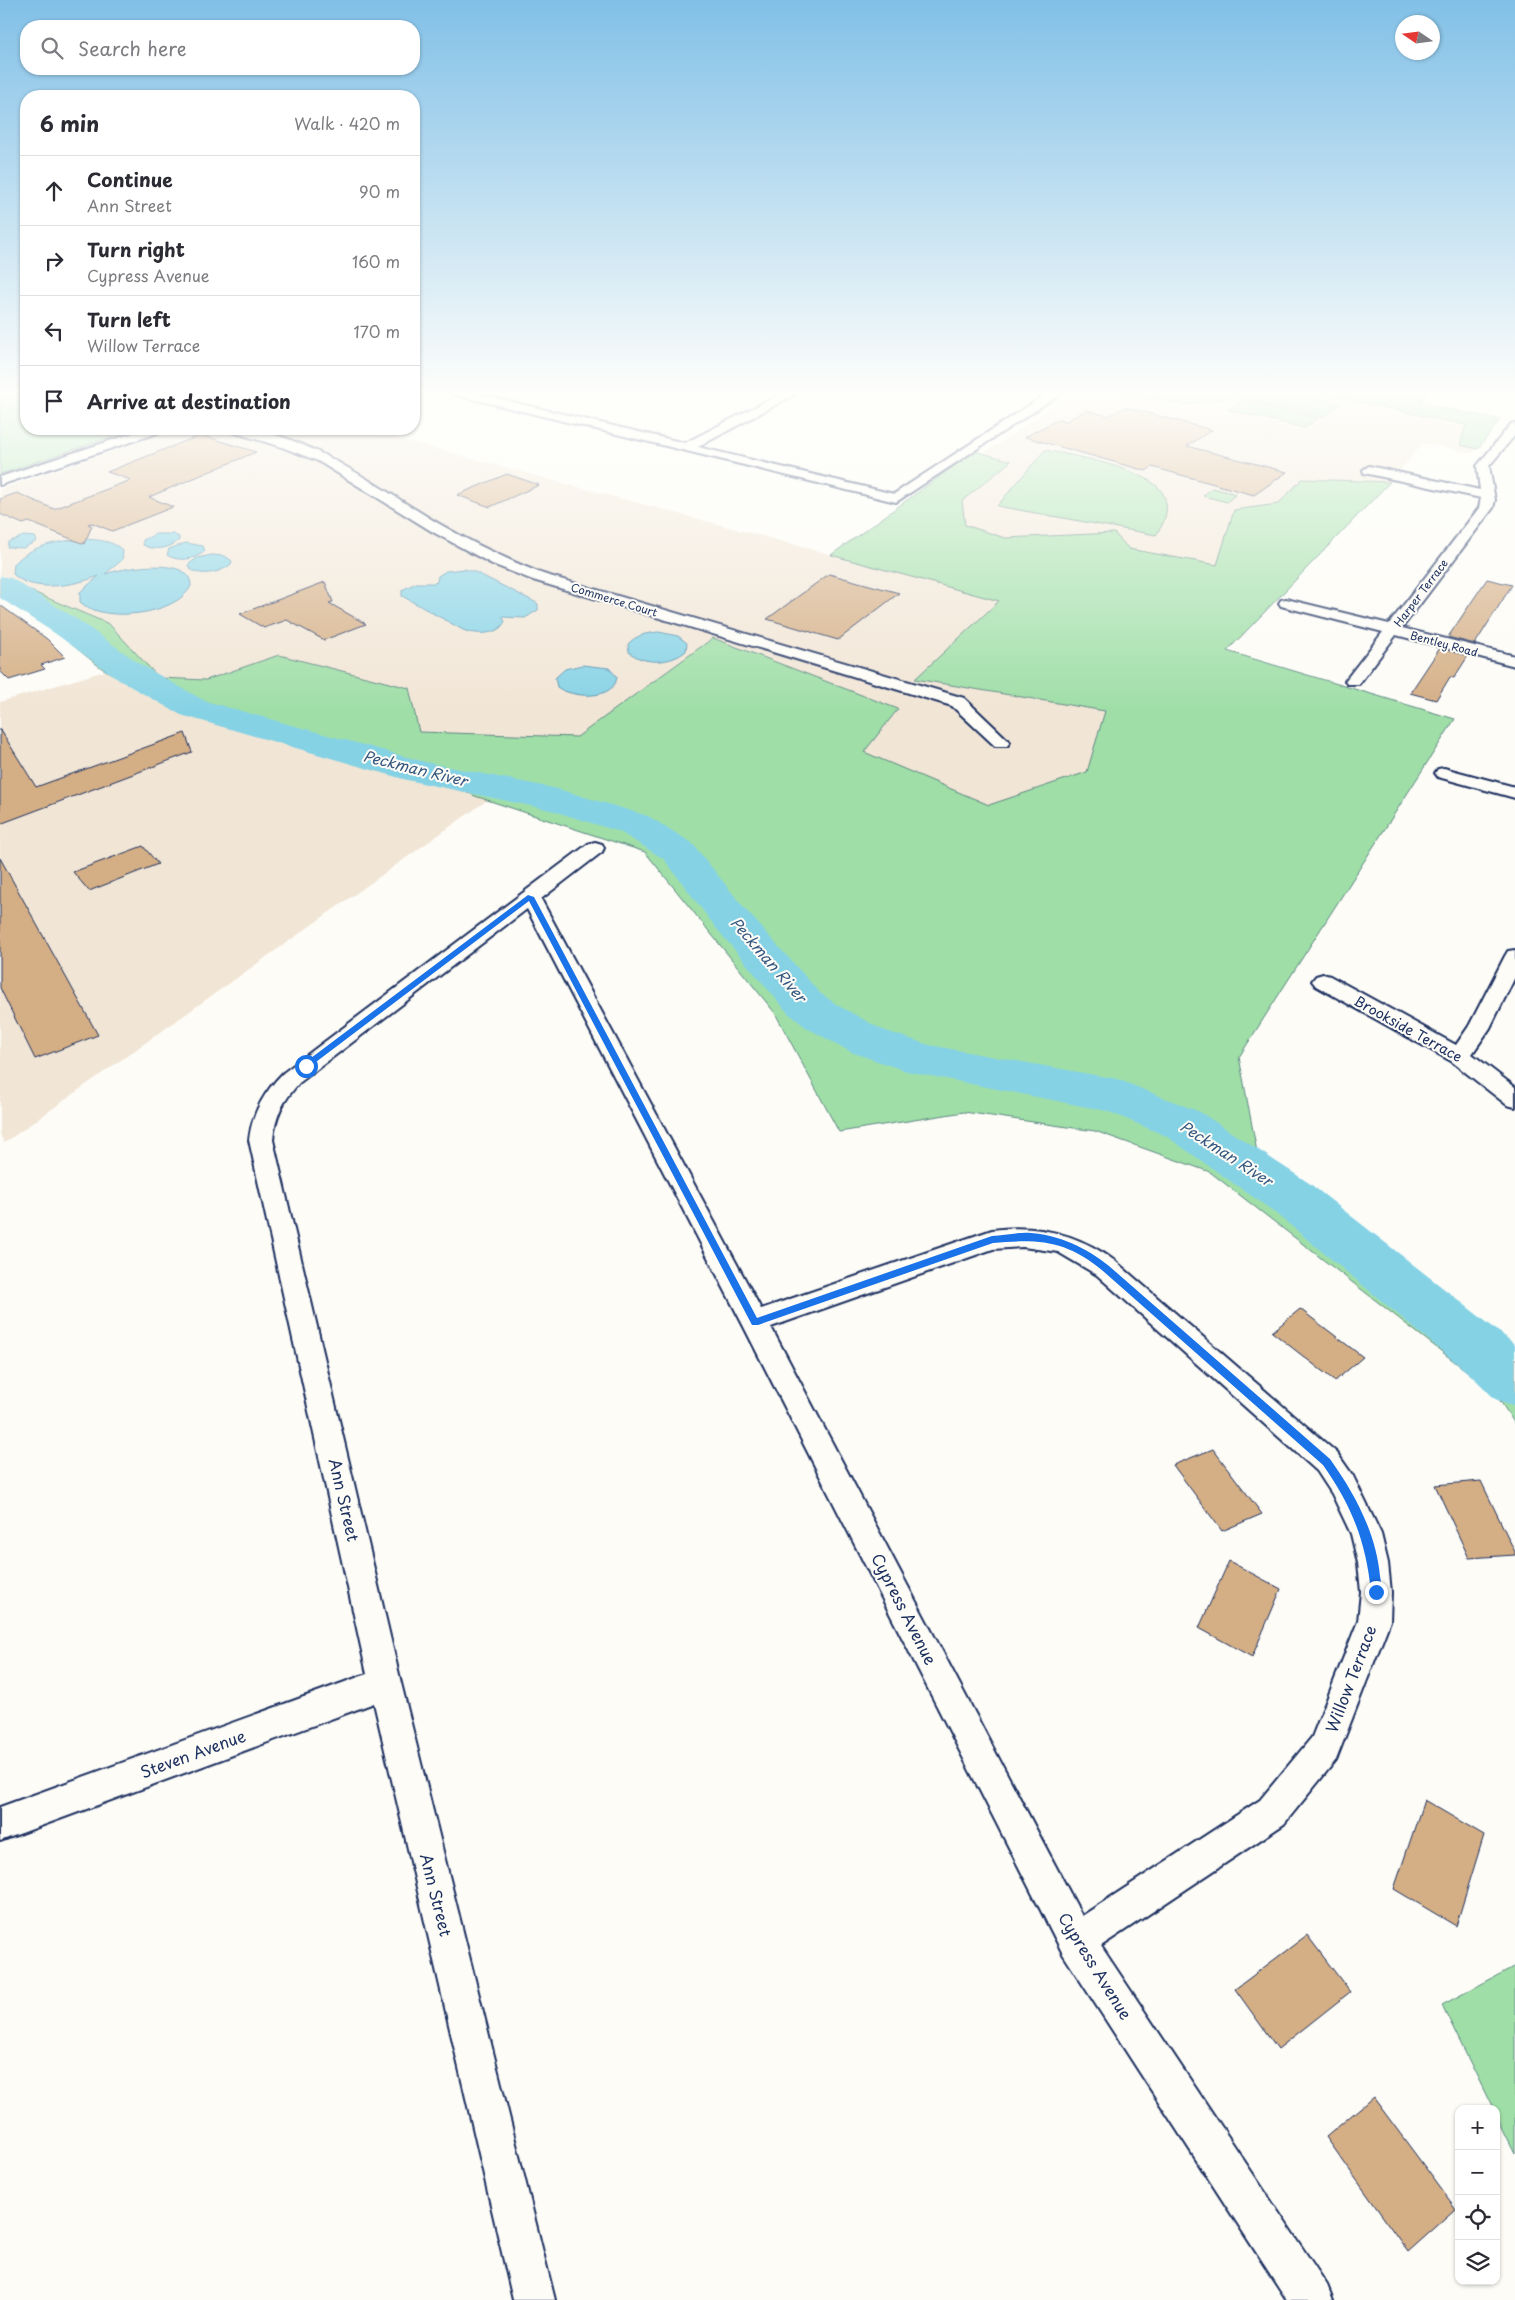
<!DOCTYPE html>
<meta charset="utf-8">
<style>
body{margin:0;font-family:"Playpen Sans",sans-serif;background:#f2f2f3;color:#2b2b33}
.controls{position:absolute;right:15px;bottom:15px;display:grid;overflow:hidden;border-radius:10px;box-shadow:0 1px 4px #0004}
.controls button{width:45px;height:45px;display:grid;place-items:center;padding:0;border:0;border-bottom:1px solid #e1e1e2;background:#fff;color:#2b2b33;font:25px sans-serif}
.compass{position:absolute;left:1395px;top:15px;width:45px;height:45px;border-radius:50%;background:#fff;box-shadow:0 1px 4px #0004;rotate:283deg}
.stop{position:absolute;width:15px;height:15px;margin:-11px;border:4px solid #1a73e8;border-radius:50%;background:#fff}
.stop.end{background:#1a73e8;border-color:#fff;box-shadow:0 1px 5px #0008}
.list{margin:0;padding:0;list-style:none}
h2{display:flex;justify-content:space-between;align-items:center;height:65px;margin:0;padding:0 20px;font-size:21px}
h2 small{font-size:16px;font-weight:400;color:#7c7c81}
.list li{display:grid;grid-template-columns:32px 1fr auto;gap:15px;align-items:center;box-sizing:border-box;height:70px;padding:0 20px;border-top:1px solid #e1e1e2}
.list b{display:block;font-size:19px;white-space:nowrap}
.list p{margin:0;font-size:16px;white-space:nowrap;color:#7c7c81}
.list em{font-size:16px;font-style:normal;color:#7c7c81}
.icon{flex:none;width:28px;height:28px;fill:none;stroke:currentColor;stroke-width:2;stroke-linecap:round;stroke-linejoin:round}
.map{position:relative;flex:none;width:1515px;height:2300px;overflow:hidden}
.search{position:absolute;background:#fff;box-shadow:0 1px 4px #0004;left:20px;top:20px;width:400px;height:55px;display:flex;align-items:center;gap:12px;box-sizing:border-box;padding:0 18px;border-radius:20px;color:#7c7c81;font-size:19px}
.panel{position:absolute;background:#fff;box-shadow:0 1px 4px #0004;left:20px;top:90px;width:400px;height:345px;border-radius:20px}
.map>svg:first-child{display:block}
.built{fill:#f1e5d5}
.green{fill:#9fdea7;stroke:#5d8682}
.water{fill:#86d2e5;stroke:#5b91af}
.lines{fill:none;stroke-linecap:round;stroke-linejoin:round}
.river{fill:#86d2e5;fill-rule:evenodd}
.building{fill:#d4ae85;stroke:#1b2f5e}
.minor-casing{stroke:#1b2f5e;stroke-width:4}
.minor{fill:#fdfcf7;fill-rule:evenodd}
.route{fill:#1a73e8}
.labels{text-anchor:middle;stroke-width:4;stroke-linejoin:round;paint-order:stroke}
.far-street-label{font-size:11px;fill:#1b2f5e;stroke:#fdfcf7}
.street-label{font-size:14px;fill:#1b2f5e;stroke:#fdfcf7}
.water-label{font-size:15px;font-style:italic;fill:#365880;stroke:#fdfcf7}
.near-street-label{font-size:16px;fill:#1b2f5e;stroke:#fdfcf7}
</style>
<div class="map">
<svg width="1515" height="2300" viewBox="0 0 1515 2300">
<rect width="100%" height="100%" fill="#fdfcf7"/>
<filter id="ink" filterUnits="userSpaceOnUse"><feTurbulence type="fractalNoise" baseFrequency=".02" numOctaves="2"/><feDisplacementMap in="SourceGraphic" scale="10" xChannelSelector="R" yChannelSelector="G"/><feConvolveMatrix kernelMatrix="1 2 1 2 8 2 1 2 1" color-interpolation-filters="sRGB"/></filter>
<g filter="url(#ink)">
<path class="built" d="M 1076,391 L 1411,391 L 1405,412 L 1489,430 L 1473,453 L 1423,443 L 1390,482 L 1233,645 L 858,545 L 986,452 Z
M 179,429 L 229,429 L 275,436 L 294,429 L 361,429 L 1013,603 L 929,681 L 1105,711 L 1087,772 L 989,805 L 863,752 L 898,710 L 713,638 L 577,737 L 419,732 L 279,655 L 205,680 L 159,678 L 109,624 L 0,578 L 0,489 Z
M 112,669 L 465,787 L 489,799 L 4,1143 L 0,1133 L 0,702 Z"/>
<path class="green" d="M 0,391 L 26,391 L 26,429 L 135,429 L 0,474 Z
M 1114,391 L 1241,391 L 1232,397 L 1184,405 Z
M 1249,391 L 1285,391 L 1341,404 L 1323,417 L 1239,398 Z
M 1308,391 L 1427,391 L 1420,403 L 1500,420 L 1478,449 L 1460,445 L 1466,425 Z
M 1241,401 L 1318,418 L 1305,428 L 1228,410 Z
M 1045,450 C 1071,455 1149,469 1162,492 C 1171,508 1165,522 1156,535 L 997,506 Z
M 975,451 L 1011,461 L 962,501 L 965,525 L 1005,538 L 1114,533 L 1129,549 L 1217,565 L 1234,510 L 1278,504 L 1302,479 L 1390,482 L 1227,651 L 1455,719 L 1239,1057 L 1257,1152 L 1515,1358 L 1515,1424 L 1495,1393 L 1210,1172 L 1095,1131 L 964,1112 L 839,1132 L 775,1013 L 645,852 L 475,796 L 451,785 L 172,709 L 100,667 L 57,633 L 0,596 L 0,578 L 109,624 L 159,678 L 206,680 L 279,655 L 409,688 L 419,732 L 577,737 L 713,638 L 898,709 L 864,752 L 989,805 L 1087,772 L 1105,711 L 915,679 L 999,601 L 831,555 Z
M 1212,488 L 1236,494 L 1227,502 L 1203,496 Z
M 1515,1966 L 1515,2153 L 1496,2115 L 1496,2109 L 1493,2109 L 1442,2005 Z"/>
<path class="water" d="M 156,534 L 173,534 L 179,537 L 179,540 C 170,549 154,551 143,545 L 143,540 Z
M 24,536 L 35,537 L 37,541 L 23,548 L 7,547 L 8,542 Z
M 83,539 C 97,540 113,540 123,551 L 122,560 L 105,574 C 122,568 192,555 191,586 C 177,615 103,624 80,602 L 80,592 L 99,576 C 75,585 33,594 13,574 L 14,564 C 31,545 59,541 83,539 Z
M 186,543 L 203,546 L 205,551 C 195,560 178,562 167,555 L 169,549 Z
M 212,555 L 225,556 L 232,561 L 231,564 C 221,573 198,578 188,567 L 189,564 L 197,558 Z
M 464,569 L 475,572 L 535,602 L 538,604 L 538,610 L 525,618 L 502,617 L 505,621 C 499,636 476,635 463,630 L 402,596 L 402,590 L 416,583 L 434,583 L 437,582 L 438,576 L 446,571 Z
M 659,632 L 678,636 L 687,643 L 686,651 C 671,664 644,665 629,652 L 628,644 C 636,635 647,633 659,632 Z
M 582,665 L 609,668 L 617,677 C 614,701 572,698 557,687 L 555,678 L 565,669 Z"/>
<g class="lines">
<path class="river" d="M 0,576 L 11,578 L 78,620 L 143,666 L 205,701 L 425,762 L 558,789 L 648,816 L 692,843 L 746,910 L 820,993 L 839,1006 L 883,1030 L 929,1045 L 1117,1079 L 1200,1112 L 1309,1183 L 1512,1342 L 1515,1345 L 1515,1406 L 1495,1399 L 1472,1376 L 1273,1211 L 1166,1136 L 1107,1111 L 906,1071 L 851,1052 L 807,1028 L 788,1013 L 716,928 L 664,859 L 620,832 L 550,810 L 407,780 L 181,715 L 119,680 L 56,634 L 0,598 Z"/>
</g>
<path class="building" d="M 1125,407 L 1212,430 L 1187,446 L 1287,472 L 1254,495 L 1152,467 L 1146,471 L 1025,437 L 1058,419 L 1066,421 L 1086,410 L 1108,416 Z
M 201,435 L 256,452 L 149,497 L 173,507 L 112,531 L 92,523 L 88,524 L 92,526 L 84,544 L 29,522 L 23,524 L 0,514 L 0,499 L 17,493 L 54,509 L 131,480 L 107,472 Z
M 507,474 L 539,485 L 490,507 L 457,495 Z
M 829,574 L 899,593 L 838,640 L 767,619 Z
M 1487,579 L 1512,585 L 1475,644 L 1448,637 Z
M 325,582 L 333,602 L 329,603 L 366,624 L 324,640 L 287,620 L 264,628 L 240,614 Z
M 0,605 L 47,639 L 65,657 L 41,665 L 45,669 L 9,680 L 0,671 Z
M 1440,648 L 1468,656 L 1454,678 L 1450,677 L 1436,700 L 1410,693 Z
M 0,729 L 36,787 L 185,733 L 192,752 L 0,824 Z
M 143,846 L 158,864 L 89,891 L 73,872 Z
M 0,858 L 98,1035 L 35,1059 L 0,988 Z
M 1300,1309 L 1363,1357 L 1335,1381 L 1272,1332 Z
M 1213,1449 L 1262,1514 L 1222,1531 L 1173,1465 Z
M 1481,1481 L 1515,1552 L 1515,1555 L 1469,1558 L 1435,1485 Z
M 1229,1561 L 1281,1589 L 1252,1657 L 1199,1628 Z
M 1424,1800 L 1484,1835 L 1456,1926 L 1394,1889 Z
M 1307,1935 L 1350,1992 L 1278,2049 L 1235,1989 Z
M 1373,2097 L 1456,2209 L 1408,2252 L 1326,2137 Z"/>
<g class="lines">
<g class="minor-casing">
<path id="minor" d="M 446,391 L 466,391 L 685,443 L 786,391 L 801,391 L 698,447 L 894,494 L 1051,391 L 1065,391 L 896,502 L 452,394 Z
M 1515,423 L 1515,435 L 1489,466 L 1495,500 L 1493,508 L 1402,628 L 1515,656 L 1515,666 L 1396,635 L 1359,684 L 1347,684 L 1345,681 L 1383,632 L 1281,606 L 1279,603 L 1281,600 L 1286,599 L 1389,624 L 1479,508 L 1481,498 L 1364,473 L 1363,470 L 1369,466 L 1480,490 L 1477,466 L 1511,424 Z
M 146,429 L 163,429 L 161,432 L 0,485 L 0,477 Z
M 230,429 C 297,424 386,494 443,526 C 476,545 508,560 543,574 L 964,698 L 1010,742 L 1007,746 L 995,746 L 952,706 L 533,580 L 492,564 L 433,532 L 318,461 L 279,446 L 232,432 Z
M 1444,768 L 1515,787 L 1515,798 L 1438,777 L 1435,773 L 1438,769 Z
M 595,842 L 602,844 L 604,848 L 602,852 L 541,899 L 761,1309 L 992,1230 C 1038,1224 1078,1234 1115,1261 L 1337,1453 L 1353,1476 L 1381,1534 L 1388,1563 L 1391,1592 L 1390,1621 L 1336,1760 L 1284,1824 L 1101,1946 L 1327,2285 L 1333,2300 L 1287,2300 L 1063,1954 L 743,1325 L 527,909 L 299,1083 C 283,1101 275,1116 273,1140 L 401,1683 L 555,2300 L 513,2300 L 374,1703 L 0,1841 L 0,1807 L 367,1674 L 249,1140 C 252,1113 264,1092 283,1073 L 588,844 ZM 1023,1247 L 1058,1252 L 1097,1275 L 1317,1471 L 1332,1494 L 1351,1534 L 1358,1563 L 1361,1592 L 1358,1621 L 1312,1737 L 1260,1800 L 1082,1916 L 771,1327 L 993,1249 Z
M 1515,950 L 1515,977 L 1490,1028 L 1472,1054 L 1515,1087 L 1515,1107 L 1507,1105 L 1451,1061 L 1316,986 L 1312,981 L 1316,976 L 1323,974 L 1330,976 L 1456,1045 L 1469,1026 L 1505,956 L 1508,951 Z"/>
</g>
<use href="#minor" class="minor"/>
</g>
</g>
<linearGradient id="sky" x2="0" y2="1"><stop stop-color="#81c0e7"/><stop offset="0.55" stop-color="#fefefb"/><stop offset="1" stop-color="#fefefb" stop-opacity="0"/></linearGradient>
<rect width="1515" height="713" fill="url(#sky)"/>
<path class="route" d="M 528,895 L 534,897 L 757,1318 L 992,1236 C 1005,1235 1019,1232 1031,1233 C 1059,1235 1087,1248 1109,1266 L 1330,1459 C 1355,1494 1376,1533 1380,1576 C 1381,1583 1383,1590 1380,1595 L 1373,1595 L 1371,1592 C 1366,1542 1352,1506 1323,1465 L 1103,1271 C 1066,1240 1038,1239 993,1243 L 758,1325 L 752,1325 L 529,901 L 308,1068 L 303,1068 L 303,1064 Z"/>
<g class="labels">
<g class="far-street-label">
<text transform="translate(1421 593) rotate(-53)" y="4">Harper Terrace</text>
<text transform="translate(614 600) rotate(17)" y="4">Commerce Court</text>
<text transform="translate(1444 644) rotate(15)" y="4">Bentley Road</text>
</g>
<g class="street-label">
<text transform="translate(1408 1029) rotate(29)" y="5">Brookside Terrace</text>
</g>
<g class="water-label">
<text transform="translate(415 769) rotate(14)" y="5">Peckman River</text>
<text transform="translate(768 960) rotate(49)" y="5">Peckman River</text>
<text transform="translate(1226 1154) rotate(33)" y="5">Peckman River</text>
</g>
<g class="near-street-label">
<text transform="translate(344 1500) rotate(77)" y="6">Ann Street</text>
<text transform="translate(904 1609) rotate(63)" y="6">Cypress Avenue</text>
<text transform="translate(1351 1679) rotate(-69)" y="6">Willow Terrace</text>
<text transform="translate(193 1754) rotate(-20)" y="6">Steven Avenue</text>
<text transform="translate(436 1895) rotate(76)" y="6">Ann Street</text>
<text transform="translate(1095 1966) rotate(58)" y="6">Cypress Avenue</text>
</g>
</g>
</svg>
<div class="controls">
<button>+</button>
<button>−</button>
<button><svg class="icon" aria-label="locate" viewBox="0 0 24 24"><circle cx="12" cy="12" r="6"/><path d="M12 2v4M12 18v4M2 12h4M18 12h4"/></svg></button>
<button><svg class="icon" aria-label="layers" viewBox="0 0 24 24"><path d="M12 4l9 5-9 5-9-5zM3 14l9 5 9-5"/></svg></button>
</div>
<svg class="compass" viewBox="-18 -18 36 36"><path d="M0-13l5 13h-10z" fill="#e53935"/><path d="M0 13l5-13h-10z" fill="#7c7c81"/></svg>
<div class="stop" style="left:306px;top:1066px"></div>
<div class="stop end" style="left:1376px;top:1592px"></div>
<div class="search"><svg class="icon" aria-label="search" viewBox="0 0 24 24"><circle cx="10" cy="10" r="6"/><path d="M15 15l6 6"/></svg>Search here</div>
<section class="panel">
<h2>6 min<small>Walk · 420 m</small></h2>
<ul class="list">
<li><svg class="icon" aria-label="ahead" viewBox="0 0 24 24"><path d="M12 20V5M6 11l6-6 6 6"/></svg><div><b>Continue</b><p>Ann Street</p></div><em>90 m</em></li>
<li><svg class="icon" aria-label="right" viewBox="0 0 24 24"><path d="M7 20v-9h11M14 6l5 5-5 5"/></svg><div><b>Turn right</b><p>Cypress Avenue</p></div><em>160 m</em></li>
<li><svg class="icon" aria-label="left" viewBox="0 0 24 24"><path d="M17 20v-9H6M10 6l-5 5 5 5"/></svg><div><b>Turn left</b><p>Willow Terrace</p></div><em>170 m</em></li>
<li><svg class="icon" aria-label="arrive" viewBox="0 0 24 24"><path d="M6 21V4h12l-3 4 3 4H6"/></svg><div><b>Arrive at destination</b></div></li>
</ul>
</section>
</div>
